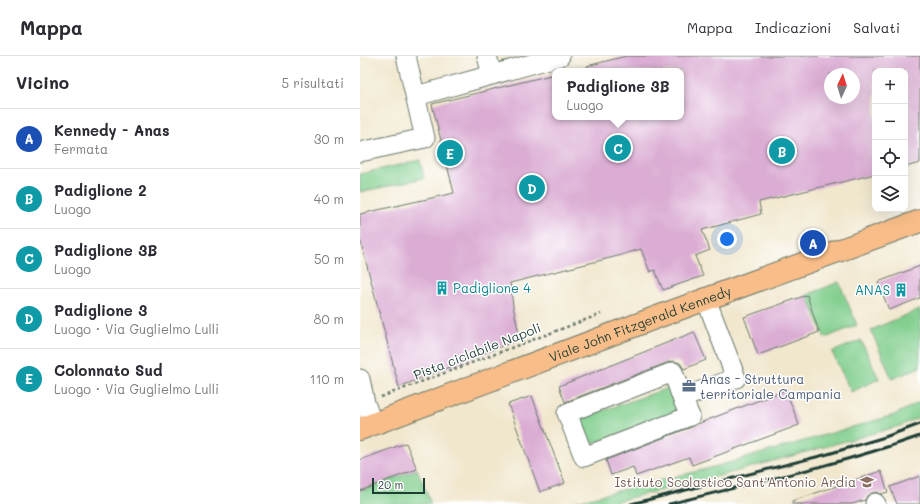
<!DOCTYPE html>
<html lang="it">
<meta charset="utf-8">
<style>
body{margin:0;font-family:Mali,sans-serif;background:#f7f7f7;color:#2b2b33}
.controls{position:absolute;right:12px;top:12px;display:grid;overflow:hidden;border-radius:8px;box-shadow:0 4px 16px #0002}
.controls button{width:36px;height:36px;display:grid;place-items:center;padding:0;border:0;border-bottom:1px solid #e1e1e2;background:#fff;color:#2b2b33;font:20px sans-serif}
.compass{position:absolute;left:464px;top:12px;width:36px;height:36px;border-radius:50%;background:#fff;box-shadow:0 4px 16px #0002;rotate:4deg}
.scale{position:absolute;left:12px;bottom:10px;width:53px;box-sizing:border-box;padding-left:4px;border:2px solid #1f3d34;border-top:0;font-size:11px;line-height:14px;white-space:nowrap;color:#1f3d34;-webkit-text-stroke:3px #fff;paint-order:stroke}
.you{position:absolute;left:367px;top:183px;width:14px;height:14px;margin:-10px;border:3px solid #fff;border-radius:50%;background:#1a73e8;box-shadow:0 0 0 6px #1a73e833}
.badge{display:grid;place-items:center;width:26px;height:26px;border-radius:50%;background:#b5179e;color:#fff;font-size:13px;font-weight:700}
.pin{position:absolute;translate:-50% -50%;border:2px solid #fff;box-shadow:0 1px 4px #0006}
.popup{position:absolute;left:192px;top:12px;width:132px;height:52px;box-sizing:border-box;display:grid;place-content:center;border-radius:8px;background:#fff;filter:drop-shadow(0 1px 3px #0005);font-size:13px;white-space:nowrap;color:#7c7c81}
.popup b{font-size:15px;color:#2b2b33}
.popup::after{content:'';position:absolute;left:50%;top:100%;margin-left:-8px;border:8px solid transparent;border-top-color:#fff}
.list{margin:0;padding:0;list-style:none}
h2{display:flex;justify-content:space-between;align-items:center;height:52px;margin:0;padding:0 16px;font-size:17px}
h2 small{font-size:13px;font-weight:400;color:#7c7c81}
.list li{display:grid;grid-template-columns:26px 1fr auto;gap:12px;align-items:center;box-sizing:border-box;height:60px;padding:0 16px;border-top:1px solid #e1e1e2}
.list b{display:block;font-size:15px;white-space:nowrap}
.list p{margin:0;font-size:13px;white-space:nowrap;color:#7c7c81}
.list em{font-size:13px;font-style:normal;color:#7c7c81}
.icon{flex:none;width:22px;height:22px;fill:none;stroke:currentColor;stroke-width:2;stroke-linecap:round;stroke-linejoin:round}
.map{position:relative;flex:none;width:560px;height:448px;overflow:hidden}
header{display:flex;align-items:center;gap:24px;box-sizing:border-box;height:56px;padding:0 20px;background:#fff;border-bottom:1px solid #e1e1e2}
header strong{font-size:19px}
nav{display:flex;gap:22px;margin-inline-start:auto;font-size:14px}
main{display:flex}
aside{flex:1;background:#fff}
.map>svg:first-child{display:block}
.green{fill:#82cf8e;stroke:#508661}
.building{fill:#dbadd4;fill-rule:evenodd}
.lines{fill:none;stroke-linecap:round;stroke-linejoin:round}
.minor-casing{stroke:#68786a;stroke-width:21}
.major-casing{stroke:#68786a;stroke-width:24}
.path{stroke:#68786a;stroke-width:2.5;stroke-dasharray:3 3;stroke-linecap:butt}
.minor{stroke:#fff;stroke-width:19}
.major{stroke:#f8bd88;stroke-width:22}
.rail{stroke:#1f3d34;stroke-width:3}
.labels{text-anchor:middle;stroke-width:3;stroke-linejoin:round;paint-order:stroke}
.culture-label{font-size:13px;fill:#0d838f;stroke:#fff;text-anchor:start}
.street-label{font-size:13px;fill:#1f3d34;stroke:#fff}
.service-label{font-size:13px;fill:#4e5e75;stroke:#fff;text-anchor:start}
.education-label{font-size:13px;fill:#785e54;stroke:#fff;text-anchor:end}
</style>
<header>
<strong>Mappa</strong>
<nav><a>Mappa</a><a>Indicazioni</a><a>Salvati</a></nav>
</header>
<main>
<aside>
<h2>Vicino<small>5 risultati</small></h2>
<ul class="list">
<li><span class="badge" style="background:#1a4fb4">A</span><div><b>Kennedy - Anas</b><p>Fermata</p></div><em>30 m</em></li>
<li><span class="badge" style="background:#0f9aa8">B</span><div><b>Padiglione 2</b><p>Luogo</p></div><em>40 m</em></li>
<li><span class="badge" style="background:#0f9aa8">C</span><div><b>Padiglione 3B</b><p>Luogo</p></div><em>50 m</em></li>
<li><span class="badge" style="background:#0f9aa8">D</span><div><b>Padiglione 3</b><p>Luogo · Via Guglielmo Lulli</p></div><em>80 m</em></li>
<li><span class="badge" style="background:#0f9aa8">E</span><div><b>Colonnato Sud</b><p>Luogo · Via Guglielmo Lulli</p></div><em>110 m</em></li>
</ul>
</aside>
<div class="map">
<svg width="560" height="448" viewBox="0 0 560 448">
<rect width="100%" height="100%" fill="#fff"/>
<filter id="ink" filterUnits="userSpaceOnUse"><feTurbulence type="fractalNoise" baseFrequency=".025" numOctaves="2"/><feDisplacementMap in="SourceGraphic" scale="8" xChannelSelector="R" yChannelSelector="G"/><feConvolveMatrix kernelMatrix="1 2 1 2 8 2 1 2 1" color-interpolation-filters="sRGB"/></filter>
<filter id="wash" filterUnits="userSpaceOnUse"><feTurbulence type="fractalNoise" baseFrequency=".012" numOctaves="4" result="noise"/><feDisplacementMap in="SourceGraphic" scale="16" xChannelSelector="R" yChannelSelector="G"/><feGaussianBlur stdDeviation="0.9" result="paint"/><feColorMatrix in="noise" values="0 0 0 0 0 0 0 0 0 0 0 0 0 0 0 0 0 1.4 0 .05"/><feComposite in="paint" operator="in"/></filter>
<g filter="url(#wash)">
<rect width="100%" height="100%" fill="#f1e7cd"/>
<path class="green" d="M 60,104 L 64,122 L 0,136 L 0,118 Z
M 479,226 L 497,269 L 465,282 L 447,239 Z
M 560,253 L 560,311 L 532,323 L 511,274 Z
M 501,284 L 519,323 L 491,336 L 472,296 Z
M 311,331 L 319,357 L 228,389 L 219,363 Z
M 560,346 L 560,361 L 540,370 L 359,420 L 245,448 L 205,448 L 354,411 L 534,359 Z
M 57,413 L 71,448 L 0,448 L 0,435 Z"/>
<g id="blocks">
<path class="building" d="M 266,0 L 560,0 L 560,107 L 545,111 L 545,15 L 515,15 L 515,118 L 399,146 L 401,158 L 342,174 L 350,194 L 335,200 L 343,220 L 303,234 L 295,214 L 290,216 L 281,193 L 258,200 L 150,227 L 153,250 L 160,283 L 39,331 L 0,183 L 0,158 L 94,137 L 72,48 L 195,18 L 195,61 L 321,61 L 321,15 L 228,15 L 227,10 ZM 470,18 L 494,18 L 494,42 L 470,42 Z
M 560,210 L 560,242 L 529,254 L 518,226 Z
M 447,239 L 459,276 L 398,299 L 384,261 Z
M 334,276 L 346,304 L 324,313 L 320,307 L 314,305 L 309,306 L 205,346 L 199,330 Z
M 426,334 L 439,369 L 332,409 L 329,401 L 276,420 L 273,411 L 251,419 L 246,404 L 334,370 L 337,368 Z
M 172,340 L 205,427 L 180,436 L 148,348 Z
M 46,387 L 57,413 L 0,435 L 0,404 Z
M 521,415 L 528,436 L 521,438 L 517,436 L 512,437 L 507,440 L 505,444 L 492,448 L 432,448 L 432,445 Z
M 560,420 L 560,448 L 537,448 L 530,431 Z"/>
</g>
</g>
<g filter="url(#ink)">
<use href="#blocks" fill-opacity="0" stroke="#68786a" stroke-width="1"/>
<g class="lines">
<g class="minor-casing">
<path id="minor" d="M 127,0 L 132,19
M 56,40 L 200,0
M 0,96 L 65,82 L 46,0
M 0,323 L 5,347 L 13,369
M 322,342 L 330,360 L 224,401 L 207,357 L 313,316 L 322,342 L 376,322 L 346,243
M 515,447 L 516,448"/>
</g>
<g class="major-casing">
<g id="major">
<path id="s1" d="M 0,373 L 308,257 L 560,165"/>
</g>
</g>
<path class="path" d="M 21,341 L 241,258"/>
<use href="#minor" class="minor"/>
<use href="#major" class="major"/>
<path class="rail" d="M 271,448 L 468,398 L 525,381 L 560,368
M 309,448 C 393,427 478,409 560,380"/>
</g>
</g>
<defs>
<g id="building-bare" transform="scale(1.08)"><path d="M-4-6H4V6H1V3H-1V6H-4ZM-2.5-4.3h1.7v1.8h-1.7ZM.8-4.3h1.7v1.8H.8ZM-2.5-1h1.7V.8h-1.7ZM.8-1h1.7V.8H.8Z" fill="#0f9aa8" stroke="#fff" stroke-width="2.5" paint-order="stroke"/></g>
<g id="office-bare" transform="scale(1.08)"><path d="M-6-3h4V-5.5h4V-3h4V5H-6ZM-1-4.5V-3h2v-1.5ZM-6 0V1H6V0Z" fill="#5c6f8a" stroke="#fff" stroke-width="2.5" paint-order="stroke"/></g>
<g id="school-bare" transform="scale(1.08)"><path d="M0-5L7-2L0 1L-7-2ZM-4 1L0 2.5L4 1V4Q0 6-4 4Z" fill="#8d6e63" stroke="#fff" stroke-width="2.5" paint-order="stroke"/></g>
</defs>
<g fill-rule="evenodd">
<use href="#building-bare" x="82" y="232"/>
<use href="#building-bare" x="541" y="234"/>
<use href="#office-bare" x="329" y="330"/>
<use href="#school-bare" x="507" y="426"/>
</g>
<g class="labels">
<g class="culture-label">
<text x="93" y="237">Padiglione 4</text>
<text x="530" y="239" text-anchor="end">ANAS</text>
</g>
<g class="street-label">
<text dy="5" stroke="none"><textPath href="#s1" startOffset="299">Viale John Fitzgerald Kennedy</textPath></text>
<text transform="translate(117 295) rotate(-21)" y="5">Pista ciclabile Napoli</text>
</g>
<g class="service-label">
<text x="340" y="328">Anas - Struttura<tspan x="340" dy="15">territoriale Campania</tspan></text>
</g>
<g class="education-label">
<text x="496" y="431">Istituto Scolastico Sant'Antonio Ardia</text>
</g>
</g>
</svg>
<div class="controls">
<button>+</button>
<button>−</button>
<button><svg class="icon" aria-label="locate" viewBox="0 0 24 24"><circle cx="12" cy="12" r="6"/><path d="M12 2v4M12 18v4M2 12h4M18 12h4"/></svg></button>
<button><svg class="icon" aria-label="layers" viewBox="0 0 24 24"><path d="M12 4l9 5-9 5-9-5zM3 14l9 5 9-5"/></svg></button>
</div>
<svg class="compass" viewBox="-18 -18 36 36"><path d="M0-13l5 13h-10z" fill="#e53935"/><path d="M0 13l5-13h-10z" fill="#7c7c81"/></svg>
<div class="scale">20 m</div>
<div class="you"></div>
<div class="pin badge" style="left:453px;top:187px;background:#1a4fb4">A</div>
<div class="pin badge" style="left:422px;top:95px;background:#0f9aa8">B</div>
<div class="pin badge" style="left:258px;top:92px;background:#0f9aa8">C</div>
<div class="popup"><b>Padiglione 3B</b>Luogo</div>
<div class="pin badge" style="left:172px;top:132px;background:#0f9aa8">D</div>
<div class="pin badge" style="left:90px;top:97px;background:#0f9aa8">E</div>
</div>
</main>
